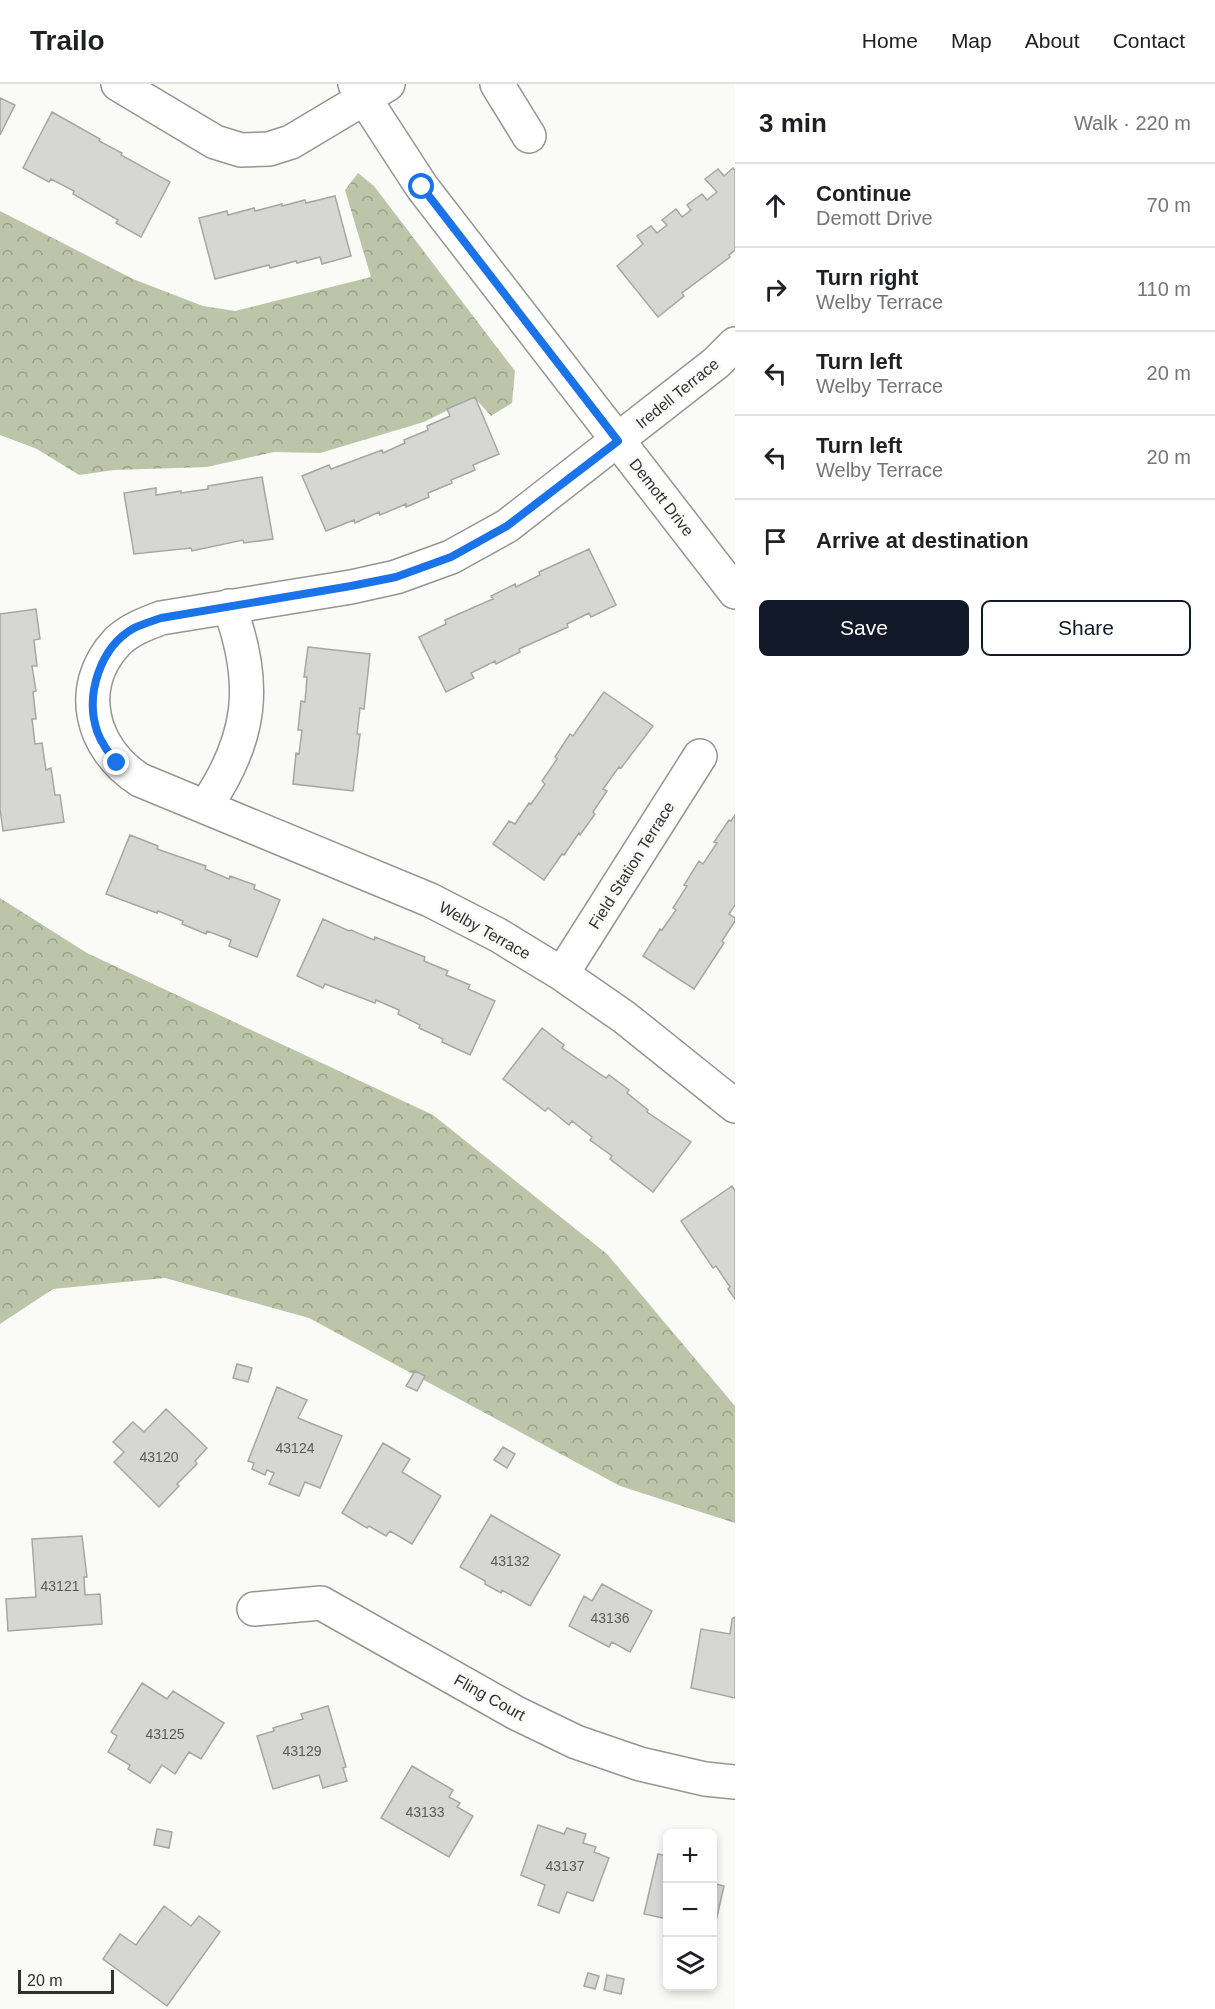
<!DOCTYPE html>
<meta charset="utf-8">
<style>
body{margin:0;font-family:Arial,sans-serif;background:#f6f6f6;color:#202124}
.controls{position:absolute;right:18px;bottom:18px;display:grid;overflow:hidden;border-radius:9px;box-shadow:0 3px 9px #0003}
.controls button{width:54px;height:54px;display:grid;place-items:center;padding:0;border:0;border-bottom:2px solid #e0e0e0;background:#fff;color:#202124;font:30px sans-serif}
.scale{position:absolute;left:18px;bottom:15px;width:96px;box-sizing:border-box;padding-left:6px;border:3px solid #313230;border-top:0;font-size:16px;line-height:21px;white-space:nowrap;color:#313230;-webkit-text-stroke:4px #fafbf7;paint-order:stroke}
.stop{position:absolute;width:18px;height:18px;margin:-14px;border:4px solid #1a73e8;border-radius:50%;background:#fff}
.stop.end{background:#1a73e8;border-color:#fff;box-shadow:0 2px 6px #0008}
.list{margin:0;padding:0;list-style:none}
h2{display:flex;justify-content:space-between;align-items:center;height:78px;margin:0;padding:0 24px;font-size:26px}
h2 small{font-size:20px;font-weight:400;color:#757577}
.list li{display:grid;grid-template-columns:39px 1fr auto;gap:18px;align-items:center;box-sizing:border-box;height:84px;padding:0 24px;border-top:2px solid #e0e0e0}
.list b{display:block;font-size:22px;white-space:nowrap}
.list p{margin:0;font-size:20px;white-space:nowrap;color:#757577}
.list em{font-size:20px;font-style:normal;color:#757577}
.actions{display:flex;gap:12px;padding:18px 24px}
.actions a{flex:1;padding:14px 0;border:2px solid #111827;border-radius:9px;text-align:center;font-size:21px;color:#111827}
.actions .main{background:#111827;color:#fff}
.icon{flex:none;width:33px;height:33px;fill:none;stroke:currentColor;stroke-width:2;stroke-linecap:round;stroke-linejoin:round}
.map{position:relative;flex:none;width:735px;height:1925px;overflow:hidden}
header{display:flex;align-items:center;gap:36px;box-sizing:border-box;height:84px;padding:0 30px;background:#fff;border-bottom:2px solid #e0e0e0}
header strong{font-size:28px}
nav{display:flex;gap:33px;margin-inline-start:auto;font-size:21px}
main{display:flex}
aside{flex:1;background:#fff}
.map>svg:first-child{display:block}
.forest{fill:url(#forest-crowns)}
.building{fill:#d6d7d3;stroke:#a6a7a3;stroke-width:1.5}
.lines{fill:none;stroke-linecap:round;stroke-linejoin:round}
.street-casing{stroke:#949692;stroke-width:36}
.secondary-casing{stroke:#949692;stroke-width:36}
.street{stroke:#fff;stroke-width:33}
.secondary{stroke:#fff;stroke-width:33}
.route{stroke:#1a73e8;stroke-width:8}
.labels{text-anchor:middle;stroke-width:6;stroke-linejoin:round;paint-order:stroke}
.number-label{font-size:14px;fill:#5a5b59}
.street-label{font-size:16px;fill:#313230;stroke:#fafbf7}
</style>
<header>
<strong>Trailo</strong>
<nav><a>Home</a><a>Map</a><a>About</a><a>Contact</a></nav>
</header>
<main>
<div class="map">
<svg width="735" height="1925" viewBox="0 0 735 1925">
<defs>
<pattern id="forest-crowns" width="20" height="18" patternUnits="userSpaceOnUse" patternTransform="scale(1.5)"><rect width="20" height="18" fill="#bcc5a8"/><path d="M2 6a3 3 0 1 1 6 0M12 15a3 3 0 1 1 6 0" fill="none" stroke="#99a189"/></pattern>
</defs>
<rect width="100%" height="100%" fill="#fafbf7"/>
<path class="forest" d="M 358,89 L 374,102 L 515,287 L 512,319 L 491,332 L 474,313 L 424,338 L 320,369 L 274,368 L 207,383 L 114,386 L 79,391 L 37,365 L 0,351 L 0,127 L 133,195 L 203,222 L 235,227 L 371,193 L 345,106 Z
M 0,814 L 87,869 L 433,1031 L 607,1170 L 735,1322 L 735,1439 L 620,1402 L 309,1234 L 165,1194 L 53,1205 L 0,1240 Z"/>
<path class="building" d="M 0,14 L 15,21 L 0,51 Z
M 52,28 L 100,55 L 99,57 L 122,69 L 121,71 L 170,98 L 141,153 L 116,139 L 118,136 L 73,110 L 74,107 L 51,95 L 49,98 L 23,84 Z
M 733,84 L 735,86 L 735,166 L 729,171 L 730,173 L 682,209 L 684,212 L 658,233 L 617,182 L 643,160 L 637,152 L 651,142 L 657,149 L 667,141 L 662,136 L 676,125 L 682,133 L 691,126 L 687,121 L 702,110 L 707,116 L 717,108 L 705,95 L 718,85 L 724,92 Z
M 335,112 L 351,172 L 322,180 L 320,173 L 297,179 L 296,177 L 270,184 L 269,181 L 215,195 L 199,134 L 227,127 L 228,131 L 254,124 L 255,127 L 282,120 L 282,122 L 305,116 L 306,119 Z
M 475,313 L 499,370 L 473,381 L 475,386 L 451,396 L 452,399 L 428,409 L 429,413 L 406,423 L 406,420 L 380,431 L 379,428 L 355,439 L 354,436 L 326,447 L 302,392 L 329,381 L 331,385 L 382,366 L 383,369 L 405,359 L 404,356 L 428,346 L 427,342 L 450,332 L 447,325 Z
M 262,393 L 273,455 L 244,459 L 243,456 L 192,467 L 191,464 L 134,470 L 124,409 L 156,404 L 156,411 L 181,407 L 181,409 L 208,405 L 208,402 Z
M 589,465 L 616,521 L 591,533 L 589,529 L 567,540 L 568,543 L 519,565 L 520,568 L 496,580 L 495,577 L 471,589 L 474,594 L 446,608 L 419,553 L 446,540 L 445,536 L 493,515 L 491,512 L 515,500 L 516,503 L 540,491 L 539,488 Z
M 36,525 L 40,555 L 34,556 L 37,582 L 32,582 L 36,607 L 33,608 L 36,635 L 32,635 L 35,660 L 42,659 L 46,686 L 51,684 L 55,711 L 60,711 L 64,738 L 3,747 L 0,725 L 0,530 Z
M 308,563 L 370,570 L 364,625 L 360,624 L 357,650 L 360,650 L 353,707 L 293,700 L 296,669 L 299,670 L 302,646 L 298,646 L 301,617 L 305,618 L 307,593 L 304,593 Z
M 604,608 L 653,642 L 621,684 L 619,683 L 603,705 L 607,707 L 593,728 L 595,730 L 580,751 L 579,749 L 564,771 L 562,770 L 544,796 L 493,760 L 509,737 L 515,740 L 529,719 L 531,720 L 545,700 L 542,697 L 557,675 L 555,673 L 570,650 L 573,652 Z
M 735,731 L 735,821 L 729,830 L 735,834 L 735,837 L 722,857 L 724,859 L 694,905 L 643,872 L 660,845 L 662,846 L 676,826 L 673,824 L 687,802 L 684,801 L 699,777 L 703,780 L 717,759 L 714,758 L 729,736 L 731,737 Z
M 130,751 L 158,762 L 157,765 L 206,782 L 205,785 L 229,795 L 230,792 L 255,801 L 254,805 L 280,816 L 257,873 L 229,862 L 231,856 L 207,847 L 206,850 L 182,840 L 183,837 L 158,827 L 157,829 L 106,810 Z
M 323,835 L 349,847 L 351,846 L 374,856 L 375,853 L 425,873 L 424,877 L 448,887 L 446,891 L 470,901 L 468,905 L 495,917 L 470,971 L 442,958 L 443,955 L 419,944 L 420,941 L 398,930 L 399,926 L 376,916 L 375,919 L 325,900 L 323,904 L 297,892 Z
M 542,944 L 564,961 L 562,964 L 606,994 L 609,991 L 629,1006 L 627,1009 L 648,1026 L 647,1028 L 691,1058 L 653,1108 L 610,1075 L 612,1072 L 590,1056 L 592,1053 L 572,1037 L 569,1041 L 548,1024 L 545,1027 L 503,995 Z
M 732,1102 L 735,1107 L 735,1215 L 728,1205 L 730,1203 L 716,1182 L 713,1184 L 681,1137 Z
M 237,1280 L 252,1284 L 248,1298 L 233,1294 Z
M 415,1287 L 425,1292 L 417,1307 L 406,1302 Z
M 277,1303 L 307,1316 L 298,1334 L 342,1352 L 320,1404 L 305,1398 L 299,1412 L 269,1400 L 274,1389 L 267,1386 L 265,1391 L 252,1385 L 254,1379 L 248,1377 Z
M 166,1325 L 207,1364 L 195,1377 L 197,1380 L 177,1400 L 179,1402 L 159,1423 L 114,1378 L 124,1368 L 113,1358 L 133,1338 L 144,1348 Z
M 383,1359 L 410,1375 L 402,1388 L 441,1412 L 412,1460 L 390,1447 L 386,1452 L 369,1442 L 367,1444 L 342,1429 Z
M 503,1363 L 515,1370 L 507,1384 L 494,1376 Z
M 491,1431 L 560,1471 L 530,1522 L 502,1506 L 501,1509 L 485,1500 L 485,1497 L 460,1483 Z
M 82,1452 L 87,1493 L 84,1493 L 85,1511 L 100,1510 L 102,1540 L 8,1547 L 6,1515 L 36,1513 L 32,1455 Z
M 602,1500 L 652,1527 L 630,1568 L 612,1558 L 609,1563 L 569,1542 L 584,1512 L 592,1517 Z
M 735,1533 L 735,1614 L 691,1604 L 701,1545 L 730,1550 L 732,1535 Z
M 142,1599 L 167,1615 L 173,1607 L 224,1639 L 201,1675 L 189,1668 L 175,1690 L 162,1681 L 150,1699 L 128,1685 L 130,1681 L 108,1668 L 117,1652 L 111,1648 Z
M 328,1622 L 346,1683 L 343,1684 L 347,1697 L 323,1704 L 319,1691 L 273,1705 L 257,1652 L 274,1647 L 273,1644 L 303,1635 L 301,1630 Z
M 412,1682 L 453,1706 L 449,1713 L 460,1719 L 457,1723 L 473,1732 L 449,1773 L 381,1734 Z
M 538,1741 L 564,1750 L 567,1744 L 586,1750 L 583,1759 L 596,1763 L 594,1768 L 609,1774 L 593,1817 L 567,1808 L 559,1829 L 538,1821 L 545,1801 L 521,1791 Z
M 157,1745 L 172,1748 L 169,1764 L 154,1761 Z
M 658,1770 L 668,1772 L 668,1835 L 644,1830 Z
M 712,1799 L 724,1802 L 714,1846 L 712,1845 Z
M 164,1822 L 191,1842 L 199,1832 L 220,1848 L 167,1922 L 103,1875 L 120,1850 L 136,1861 Z
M 588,1889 L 599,1892 L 595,1905 L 584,1902 Z
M 607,1891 L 624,1895 L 621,1910 L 604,1906 Z"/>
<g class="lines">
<g class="street-casing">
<path id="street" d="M 118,0 L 215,58 L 241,66 L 269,65 L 291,58 L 388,0
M 497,0 L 529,52
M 735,260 L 716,279 L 507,442 L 451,473 L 396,493 L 351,503 L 161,534 C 145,540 129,546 117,558 C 75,603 91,665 140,696 L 430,816 L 498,851 L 562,890 L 624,933 L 735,1022
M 205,723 C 252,655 258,599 229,522
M 562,890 L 700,672
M 254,1525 L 321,1519 L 516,1629 L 576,1658 L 640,1680 L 705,1695 L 735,1698"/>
</g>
<g class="secondary-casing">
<path id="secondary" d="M 355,0 L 422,103 L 735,508"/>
</g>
<use href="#street" class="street"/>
<use href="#secondary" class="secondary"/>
</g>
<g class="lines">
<path class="route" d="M 117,679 C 109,669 101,659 97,647 C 85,611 100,563 134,544 C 143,540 152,537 161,534 L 351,502 L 396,493 L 451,473 L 507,442 L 618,357 L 422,103"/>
</g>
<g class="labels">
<g class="number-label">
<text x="295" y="1369">43124</text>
<text x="159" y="1378">43120</text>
<text x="510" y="1482">43132</text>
<text x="60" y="1507">43121</text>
<text x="610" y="1539">43136</text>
<text x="165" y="1655">43125</text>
<text x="302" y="1672">43129</text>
<text x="425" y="1733">43133</text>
<text x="565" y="1787">43137</text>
</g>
<g class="street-label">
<text transform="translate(677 309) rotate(-39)" y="6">Iredell Terrace</text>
<text transform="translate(662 413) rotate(52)" y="6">Demott Drive</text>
<text transform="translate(631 781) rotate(-58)" y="6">Field Station Terrace</text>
<text transform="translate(485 846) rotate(29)" y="6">Welby Terrace</text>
<text transform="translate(490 1613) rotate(29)" y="6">Fling Court</text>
</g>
</g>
</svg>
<div class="controls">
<button>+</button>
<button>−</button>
<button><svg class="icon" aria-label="layers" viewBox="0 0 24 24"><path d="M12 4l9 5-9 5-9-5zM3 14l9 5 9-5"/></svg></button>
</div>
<div class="scale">20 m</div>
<div class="stop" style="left:422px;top:103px"></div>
<div class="stop end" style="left:117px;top:679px"></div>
</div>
<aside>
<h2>3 min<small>Walk · 220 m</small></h2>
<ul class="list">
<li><svg class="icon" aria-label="ahead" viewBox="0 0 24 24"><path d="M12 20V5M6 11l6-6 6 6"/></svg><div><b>Continue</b><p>Demott Drive</p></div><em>70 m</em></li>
<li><svg class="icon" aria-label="right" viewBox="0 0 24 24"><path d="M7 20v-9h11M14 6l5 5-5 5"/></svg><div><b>Turn right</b><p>Welby Terrace</p></div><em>110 m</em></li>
<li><svg class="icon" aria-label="left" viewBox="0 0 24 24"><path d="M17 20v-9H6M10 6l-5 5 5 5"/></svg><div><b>Turn left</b><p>Welby Terrace</p></div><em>20 m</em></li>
<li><svg class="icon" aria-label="left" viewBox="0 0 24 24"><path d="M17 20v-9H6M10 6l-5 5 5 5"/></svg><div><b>Turn left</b><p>Welby Terrace</p></div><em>20 m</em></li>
<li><svg class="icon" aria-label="arrive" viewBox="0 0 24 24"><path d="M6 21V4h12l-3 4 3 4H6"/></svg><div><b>Arrive at destination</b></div></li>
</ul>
<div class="actions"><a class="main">Save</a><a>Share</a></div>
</aside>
</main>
